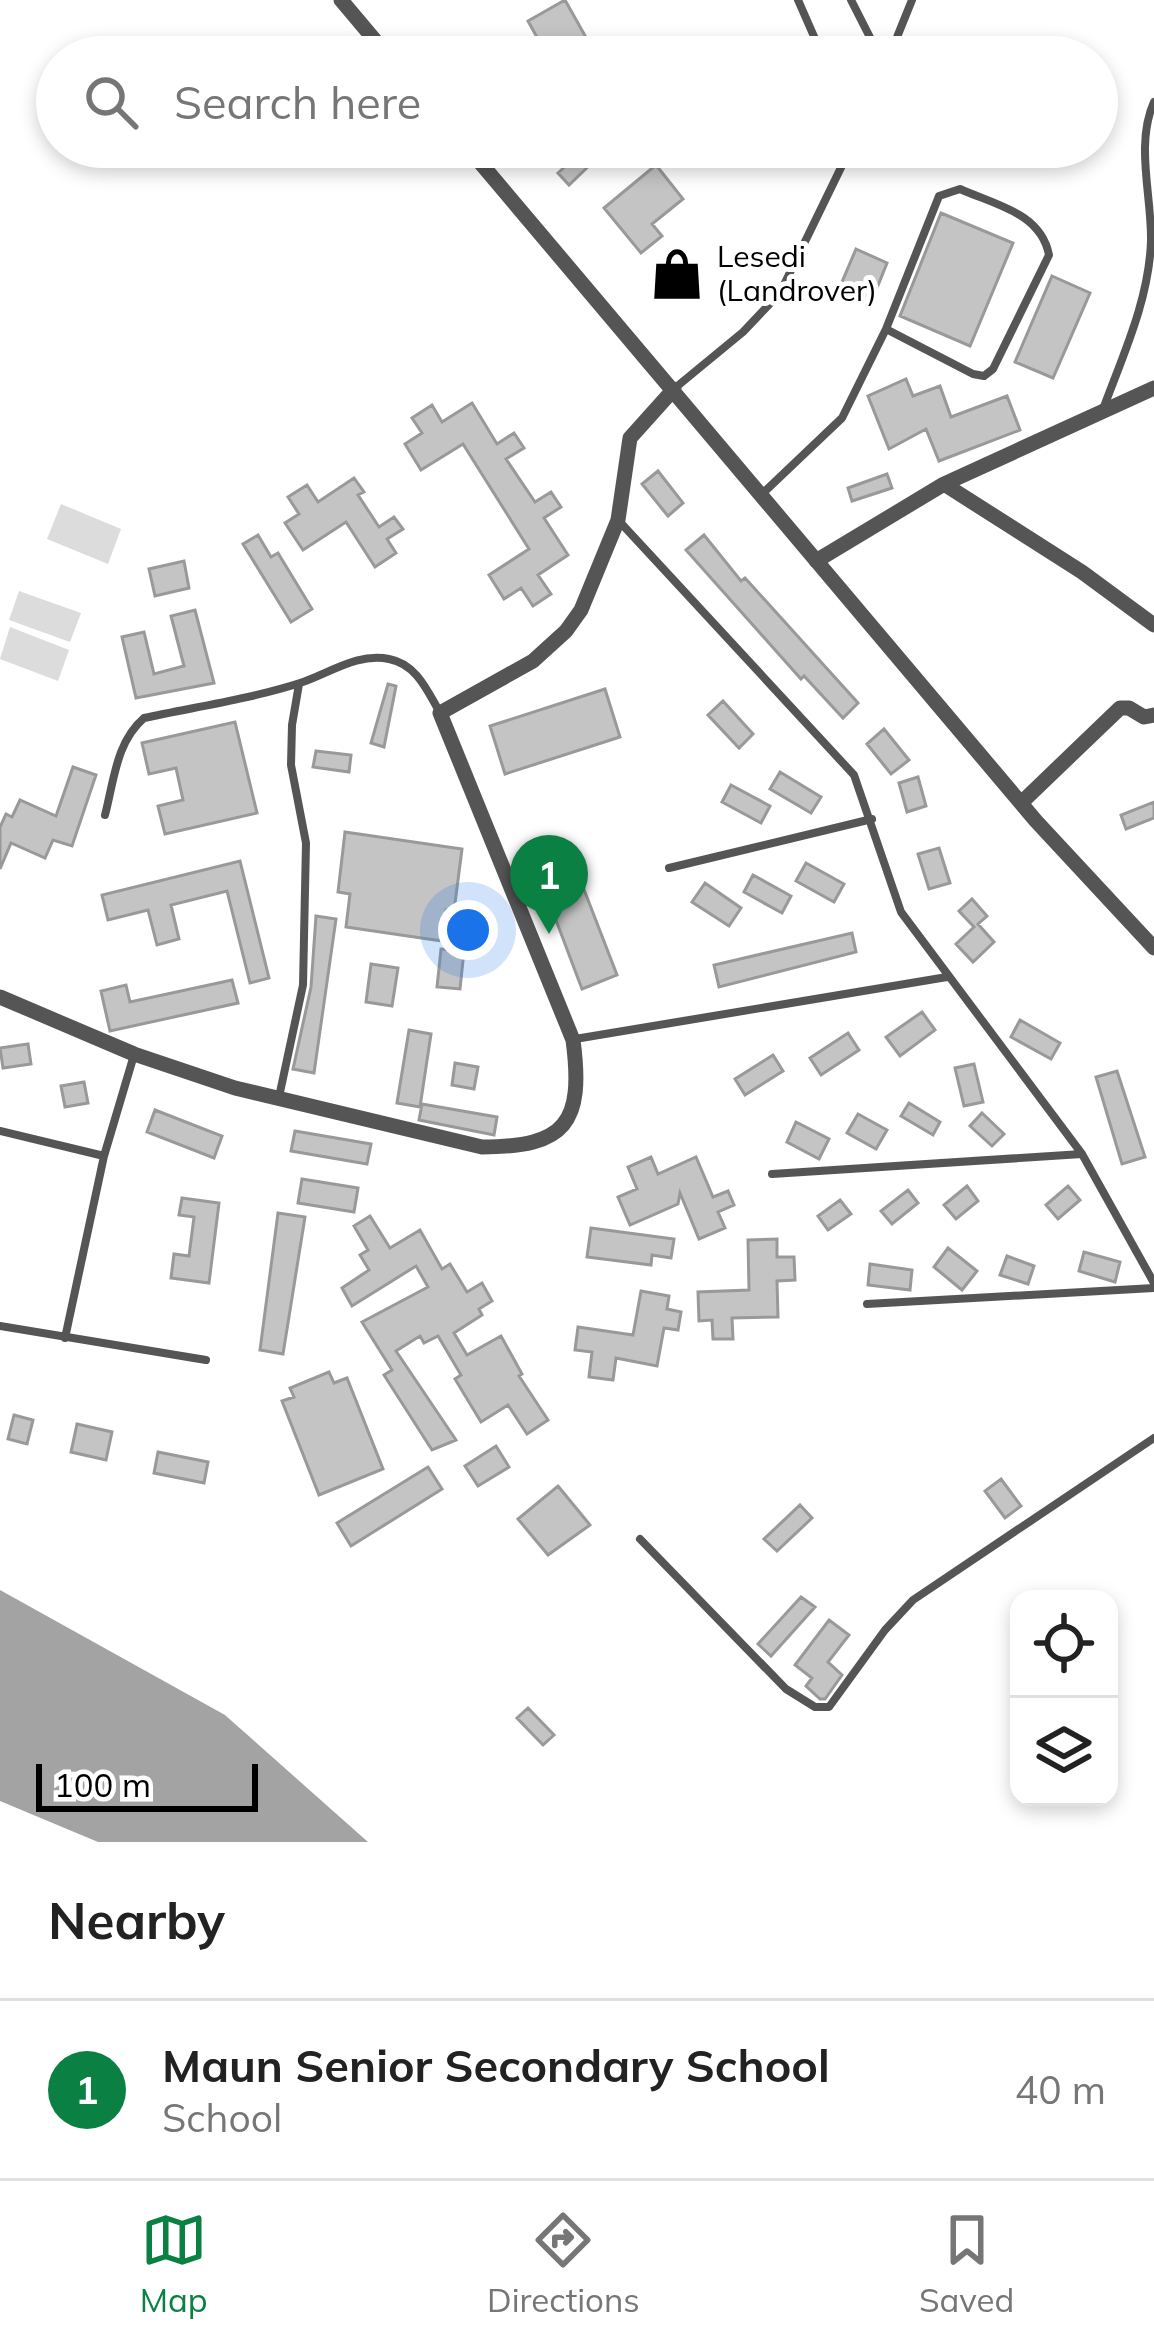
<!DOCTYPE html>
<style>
body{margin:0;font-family:Mulish,sans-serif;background:#f6f6f6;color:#222}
.controls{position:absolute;right:36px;bottom:36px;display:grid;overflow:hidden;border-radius:24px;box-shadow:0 6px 18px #0003}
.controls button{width:108px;height:108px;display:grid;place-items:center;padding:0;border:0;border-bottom:3px solid #e0e0e0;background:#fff;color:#222;font:60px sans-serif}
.scale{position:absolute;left:36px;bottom:30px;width:222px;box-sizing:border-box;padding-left:12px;border:6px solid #000;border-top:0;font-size:33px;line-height:42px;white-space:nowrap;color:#000;-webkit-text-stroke:9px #fff;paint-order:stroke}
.you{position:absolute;left:468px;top:930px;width:42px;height:42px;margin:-30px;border:9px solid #fff;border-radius:50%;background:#1a73e8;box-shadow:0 0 0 18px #1a73e833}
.badge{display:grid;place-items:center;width:78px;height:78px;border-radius:50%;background:#0b8043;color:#fff;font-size:39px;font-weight:700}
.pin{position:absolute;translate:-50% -99px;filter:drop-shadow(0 3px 6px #0008)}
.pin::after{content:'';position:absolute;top:63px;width:42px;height:36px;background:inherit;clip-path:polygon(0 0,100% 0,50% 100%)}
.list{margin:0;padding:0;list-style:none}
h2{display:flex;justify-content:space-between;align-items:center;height:156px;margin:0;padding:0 48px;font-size:51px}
h2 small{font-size:39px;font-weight:400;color:#767676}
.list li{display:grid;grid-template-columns:78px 1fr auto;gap:36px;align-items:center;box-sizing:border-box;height:180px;padding:0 48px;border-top:3px solid #e0e0e0}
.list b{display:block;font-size:45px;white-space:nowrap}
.list p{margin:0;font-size:39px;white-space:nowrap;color:#767676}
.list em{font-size:39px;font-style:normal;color:#767676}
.icon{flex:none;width:66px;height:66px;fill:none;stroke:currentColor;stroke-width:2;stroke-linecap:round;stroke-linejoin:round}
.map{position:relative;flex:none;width:1154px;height:1842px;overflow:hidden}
.search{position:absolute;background:#fff;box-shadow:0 6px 18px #0003;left:36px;right:36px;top:36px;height:132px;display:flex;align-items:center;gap:30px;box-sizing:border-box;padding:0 42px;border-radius:66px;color:#767676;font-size:45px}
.sheet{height:336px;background:#fff}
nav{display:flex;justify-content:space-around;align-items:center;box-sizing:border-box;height:168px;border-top:3px solid #e0e0e0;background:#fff;font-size:33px;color:#767676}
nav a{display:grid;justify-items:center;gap:6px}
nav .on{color:#0b8043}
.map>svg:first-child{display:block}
.green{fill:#dcdcdc}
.water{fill:#a3a3a3}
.building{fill:#c4c4c4;stroke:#999;stroke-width:3}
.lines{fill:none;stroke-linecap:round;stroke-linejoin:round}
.lane{stroke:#555;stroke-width:8}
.street{stroke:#555;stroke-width:15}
.labels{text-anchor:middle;stroke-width:10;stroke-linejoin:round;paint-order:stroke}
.poi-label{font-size:30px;fill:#000;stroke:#fff;text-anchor:start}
</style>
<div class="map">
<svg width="1154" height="1842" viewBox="0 0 1154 1842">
<rect width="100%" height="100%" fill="#fff"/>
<path class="green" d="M 61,504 L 121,529 L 108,564 L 47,539 Z
M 19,591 L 81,613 L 70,642 L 9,620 Z
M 10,627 L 69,650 L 58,681 L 0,659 Z"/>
<path class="water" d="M 0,1590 L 225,1715 L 368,1842 L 98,1842 L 0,1801 Z"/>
<path class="building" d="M 565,0 L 597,57 L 548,57 L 528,21 Z
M 585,148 L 595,160 L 569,185 L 558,173 Z
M 656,165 L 683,199 L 652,224 L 662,236 L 641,253 L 604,208 Z
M 941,213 L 1013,243 L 970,346 L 900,316 Z
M 856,249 L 887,263 L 871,303 L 839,289 Z
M 1052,276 L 1090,293 L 1053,378 L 1015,362 Z
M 906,379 L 913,396 L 940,386 L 951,417 L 1007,396 L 1020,430 L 939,461 L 926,429 L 889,449 L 868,396 Z
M 472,403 L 497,444 L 514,433 L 524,448 L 506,459 L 535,502 L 551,492 L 561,507 L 544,518 L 568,555 L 538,575 L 551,594 L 533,606 L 521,588 L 504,599 L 489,575 L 529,549 L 463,444 L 421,470 L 405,444 L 422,433 L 412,418 L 432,405 L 442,422 Z
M 658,471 L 683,503 L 668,516 L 642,484 Z
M 887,474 L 892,488 L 852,501 L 848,488 Z
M 354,478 L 364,492 L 358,495 L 379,527 L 394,517 L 403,529 L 387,539 L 396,553 L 375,567 L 346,522 L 303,550 L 285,523 L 299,514 L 288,497 L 307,485 L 318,502 Z
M 258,535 L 271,557 L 278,553 L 312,609 L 291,622 L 243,544 Z
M 704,535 L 741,581 L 745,578 L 858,703 L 843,718 L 804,676 L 801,679 L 686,550 Z
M 184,561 L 189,588 L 155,596 L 149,569 Z
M 195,610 L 214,683 L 136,698 L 122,637 L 144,632 L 154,674 L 184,666 L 171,616 Z
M 388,684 L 396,686 L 384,747 L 371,743 Z
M 605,689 L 620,737 L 505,774 L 490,726 Z
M 723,701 L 753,734 L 739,748 L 708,715 Z
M 235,722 L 257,813 L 165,834 L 158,806 L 183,800 L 176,768 L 149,774 L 142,743 Z
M 884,729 L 909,760 L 891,774 L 867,744 Z
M 316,751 L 351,755 L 349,772 L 313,767 Z
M 73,767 L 96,775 L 72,846 L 53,840 L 45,858 L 11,843 L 0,869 L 0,827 L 6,814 L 12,817 L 20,800 L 56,816 Z
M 780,772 L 821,797 L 811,813 L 770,789 Z
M 918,777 L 926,806 L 907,812 L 899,783 Z
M 731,785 L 770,806 L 761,823 L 722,802 Z
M 1154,802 L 1154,818 L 1126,829 L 1121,815 Z
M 345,832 L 462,849 L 454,911 L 446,910 L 442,941 L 346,927 L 350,894 L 338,892 Z
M 566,843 L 617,975 L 582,989 L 548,899 L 554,897 L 538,855 Z
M 939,848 L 950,883 L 929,889 L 918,854 Z
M 240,861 L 269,978 L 250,983 L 227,891 L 171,905 L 179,939 L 157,945 L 148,910 L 108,920 L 102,895 Z
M 806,863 L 844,884 L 834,902 L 796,881 Z
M 753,875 L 791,896 L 782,913 L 744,892 Z
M 705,883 L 741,908 L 729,926 L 692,902 Z
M 972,899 L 987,916 L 978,924 L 994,942 L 973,962 L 956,944 L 974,927 L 959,911 Z
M 316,916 L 336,919 L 314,1073 L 293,1069 L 311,987 Z
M 852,933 L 856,952 L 719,987 L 714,965 Z
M 441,949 L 464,951 L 460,989 L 437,987 Z
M 371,964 L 398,968 L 392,1006 L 366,1002 Z
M 232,980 L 238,1003 L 110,1031 L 101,991 L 126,985 L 130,1002 Z
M 922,1012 L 935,1030 L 900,1056 L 886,1037 Z
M 1020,1020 L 1060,1043 L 1051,1059 L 1011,1037 Z
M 409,1030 L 431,1034 L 420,1107 L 397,1103 Z
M 848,1033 L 859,1050 L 821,1075 L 810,1058 Z
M 28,1044 L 31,1064 L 3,1068 L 0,1048 Z
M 773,1055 L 783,1071 L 745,1095 L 735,1079 Z
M 455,1063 L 478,1067 L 474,1089 L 452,1085 Z
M 974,1064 L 983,1102 L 964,1106 L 955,1068 Z
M 1117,1071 L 1145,1157 L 1122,1164 L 1096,1077 Z
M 84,1082 L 88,1103 L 65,1107 L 61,1086 Z
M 909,1103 L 940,1122 L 933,1135 L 901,1116 Z
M 422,1104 L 497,1117 L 494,1135 L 419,1120 Z
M 155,1110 L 222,1136 L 214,1158 L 147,1132 Z
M 982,1113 L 1004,1134 L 992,1146 L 970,1126 Z
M 858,1114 L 887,1130 L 876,1149 L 847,1133 Z
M 796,1122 L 829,1139 L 819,1159 L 787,1142 Z
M 295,1131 L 371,1144 L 367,1164 L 291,1151 Z
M 651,1157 L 658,1174 L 696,1157 L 713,1197 L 728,1191 L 734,1205 L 718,1212 L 725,1228 L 699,1239 L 680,1193 L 678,1204 L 630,1225 L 618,1197 L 637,1189 L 628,1167 Z
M 302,1179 L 358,1188 L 354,1212 L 298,1203 Z
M 967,1186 L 978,1201 L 956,1219 L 944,1205 Z
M 1068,1186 L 1080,1200 L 1058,1219 L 1046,1205 Z
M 908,1190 L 918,1203 L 892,1224 L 881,1211 Z
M 182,1198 L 219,1203 L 209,1283 L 171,1278 L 174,1254 L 189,1256 L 194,1217 L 179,1215 Z
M 840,1200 L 851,1214 L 828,1230 L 818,1216 Z
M 278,1213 L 305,1217 L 283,1354 L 260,1350 Z
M 370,1216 L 390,1248 L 420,1230 L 442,1269 L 450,1264 L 467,1292 L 482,1283 L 492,1301 L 479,1309 L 482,1315 L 454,1333 L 467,1355 L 501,1336 L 522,1374 L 519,1376 L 548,1420 L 527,1434 L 508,1405 L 481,1422 L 455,1379 L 461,1375 L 438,1336 L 424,1343 L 420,1336 L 396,1351 L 456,1440 L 432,1450 L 384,1375 L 392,1370 L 362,1322 L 428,1287 L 416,1266 L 352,1306 L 342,1288 L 369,1270 L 360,1255 L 368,1250 L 354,1226 Z
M 591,1228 L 674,1239 L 671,1258 L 652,1255 L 651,1265 L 587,1257 Z
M 777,1239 L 777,1257 L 794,1257 L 795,1280 L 777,1281 L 778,1317 L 732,1318 L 733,1339 L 713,1339 L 712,1320 L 699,1321 L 698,1292 L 749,1290 L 748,1240 Z
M 948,1248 L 977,1271 L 962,1290 L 934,1267 Z
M 1084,1252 L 1120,1262 L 1115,1282 L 1079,1271 Z
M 1007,1256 L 1034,1266 L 1028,1284 L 1000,1275 Z
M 870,1264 L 912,1270 L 910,1290 L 868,1285 Z
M 641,1291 L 669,1296 L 667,1309 L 681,1312 L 678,1330 L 664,1328 L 657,1366 L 616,1358 L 613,1380 L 589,1377 L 592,1352 L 575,1350 L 578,1327 L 633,1335 Z
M 329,1372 L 334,1383 L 347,1378 L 383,1469 L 319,1495 L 282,1401 L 294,1397 L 290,1388 Z
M 14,1415 L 33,1420 L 27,1444 L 8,1439 Z
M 77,1424 L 112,1432 L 106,1460 L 71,1452 Z
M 496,1446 L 509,1467 L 478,1486 L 465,1466 Z
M 158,1452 L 208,1462 L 204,1483 L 154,1473 Z
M 428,1467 L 442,1489 L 351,1546 L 337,1523 Z
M 1001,1479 L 1021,1506 L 1005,1518 L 985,1491 Z
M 558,1486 L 590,1525 L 548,1555 L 518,1519 Z
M 800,1505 L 812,1518 L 777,1551 L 764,1539 Z
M 801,1597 L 815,1607 L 771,1656 L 758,1644 Z
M 829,1620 L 849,1635 L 828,1662 L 842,1675 L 825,1699 L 820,1699 L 806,1686 L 812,1678 L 795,1665 Z
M 528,1708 L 554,1735 L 543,1745 L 517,1718 Z"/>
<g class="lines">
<path class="lane" d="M 798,0 L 823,57
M 851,0 L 880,57
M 889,57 L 912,0
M 675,388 L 743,332 L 780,293 L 851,147
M 1102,412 C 1122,357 1149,301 1151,241 C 1152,197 1135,144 1154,102
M 762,494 L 842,418 L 886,329 L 939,196 L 960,189 C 996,205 1041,213 1049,255 L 993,369 L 984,376 L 973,374 L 886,329
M 619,521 L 854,775 L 901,912 L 1082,1154 L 1154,1283
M 105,815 C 114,781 116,742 144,718 C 195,707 250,699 300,683 C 328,674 358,652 389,659 C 416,664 427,690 439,711
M 669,868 L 872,819
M 575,1039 L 947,977
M 279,1097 L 303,985 L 306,843 L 291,765 L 292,725 L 299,684
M 0,1131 L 104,1156
M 772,1174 L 1082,1154
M 867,1304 L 1154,1288
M 0,1326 L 206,1360
M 65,1338 L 104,1156 L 134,1055
M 640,1539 L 786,1689 L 815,1707 L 829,1707 L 885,1630 L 913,1600 L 1154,1438"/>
<path class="street" d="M 341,0 L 389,57
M 467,147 L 1036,821 L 1154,948
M 944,484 L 1082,572 L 1154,625
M 816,561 L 944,484 L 1154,388
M 1021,803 L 1120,708 L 1129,708 L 1144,717 L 1154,715
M 0,997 L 134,1054 L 235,1088 L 482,1147 C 566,1147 584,1123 573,1040 L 440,713 L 533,661 L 566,631 L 581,610 L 618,520 L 630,438 L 674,389"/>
</g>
<defs>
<g id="shop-bare" transform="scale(4.14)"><path d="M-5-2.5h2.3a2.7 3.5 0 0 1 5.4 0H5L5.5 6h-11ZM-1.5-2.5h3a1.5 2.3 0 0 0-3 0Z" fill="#000" stroke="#fff" stroke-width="2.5" paint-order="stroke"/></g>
</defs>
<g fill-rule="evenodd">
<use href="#shop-bare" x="677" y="274"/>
</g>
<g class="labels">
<g class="poi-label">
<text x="717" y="267">Lesedi<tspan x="717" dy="34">(Landrover)</tspan></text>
</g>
</g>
</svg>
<div class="controls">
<button><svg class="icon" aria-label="locate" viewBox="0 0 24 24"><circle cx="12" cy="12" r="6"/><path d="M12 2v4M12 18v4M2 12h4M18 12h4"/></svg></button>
<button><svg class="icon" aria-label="layers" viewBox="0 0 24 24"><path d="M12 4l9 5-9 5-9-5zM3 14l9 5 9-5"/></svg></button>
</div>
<div class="scale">100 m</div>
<div class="you"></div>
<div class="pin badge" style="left:549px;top:934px">1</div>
<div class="search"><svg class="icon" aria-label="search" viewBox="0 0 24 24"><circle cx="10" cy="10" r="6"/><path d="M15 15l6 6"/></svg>Search here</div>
</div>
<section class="sheet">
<h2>Nearby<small></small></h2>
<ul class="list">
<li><span class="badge">1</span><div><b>Maun Senior Secondary School</b><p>School</p></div><em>40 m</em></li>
</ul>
</section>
<nav>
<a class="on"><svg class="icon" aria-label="map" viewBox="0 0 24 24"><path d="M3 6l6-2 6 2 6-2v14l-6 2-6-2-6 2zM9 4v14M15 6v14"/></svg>Map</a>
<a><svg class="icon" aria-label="directions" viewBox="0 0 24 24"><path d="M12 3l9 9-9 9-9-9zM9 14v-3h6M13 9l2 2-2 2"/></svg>Directions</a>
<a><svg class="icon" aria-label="saved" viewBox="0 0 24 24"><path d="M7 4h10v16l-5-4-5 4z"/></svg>Saved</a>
</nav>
